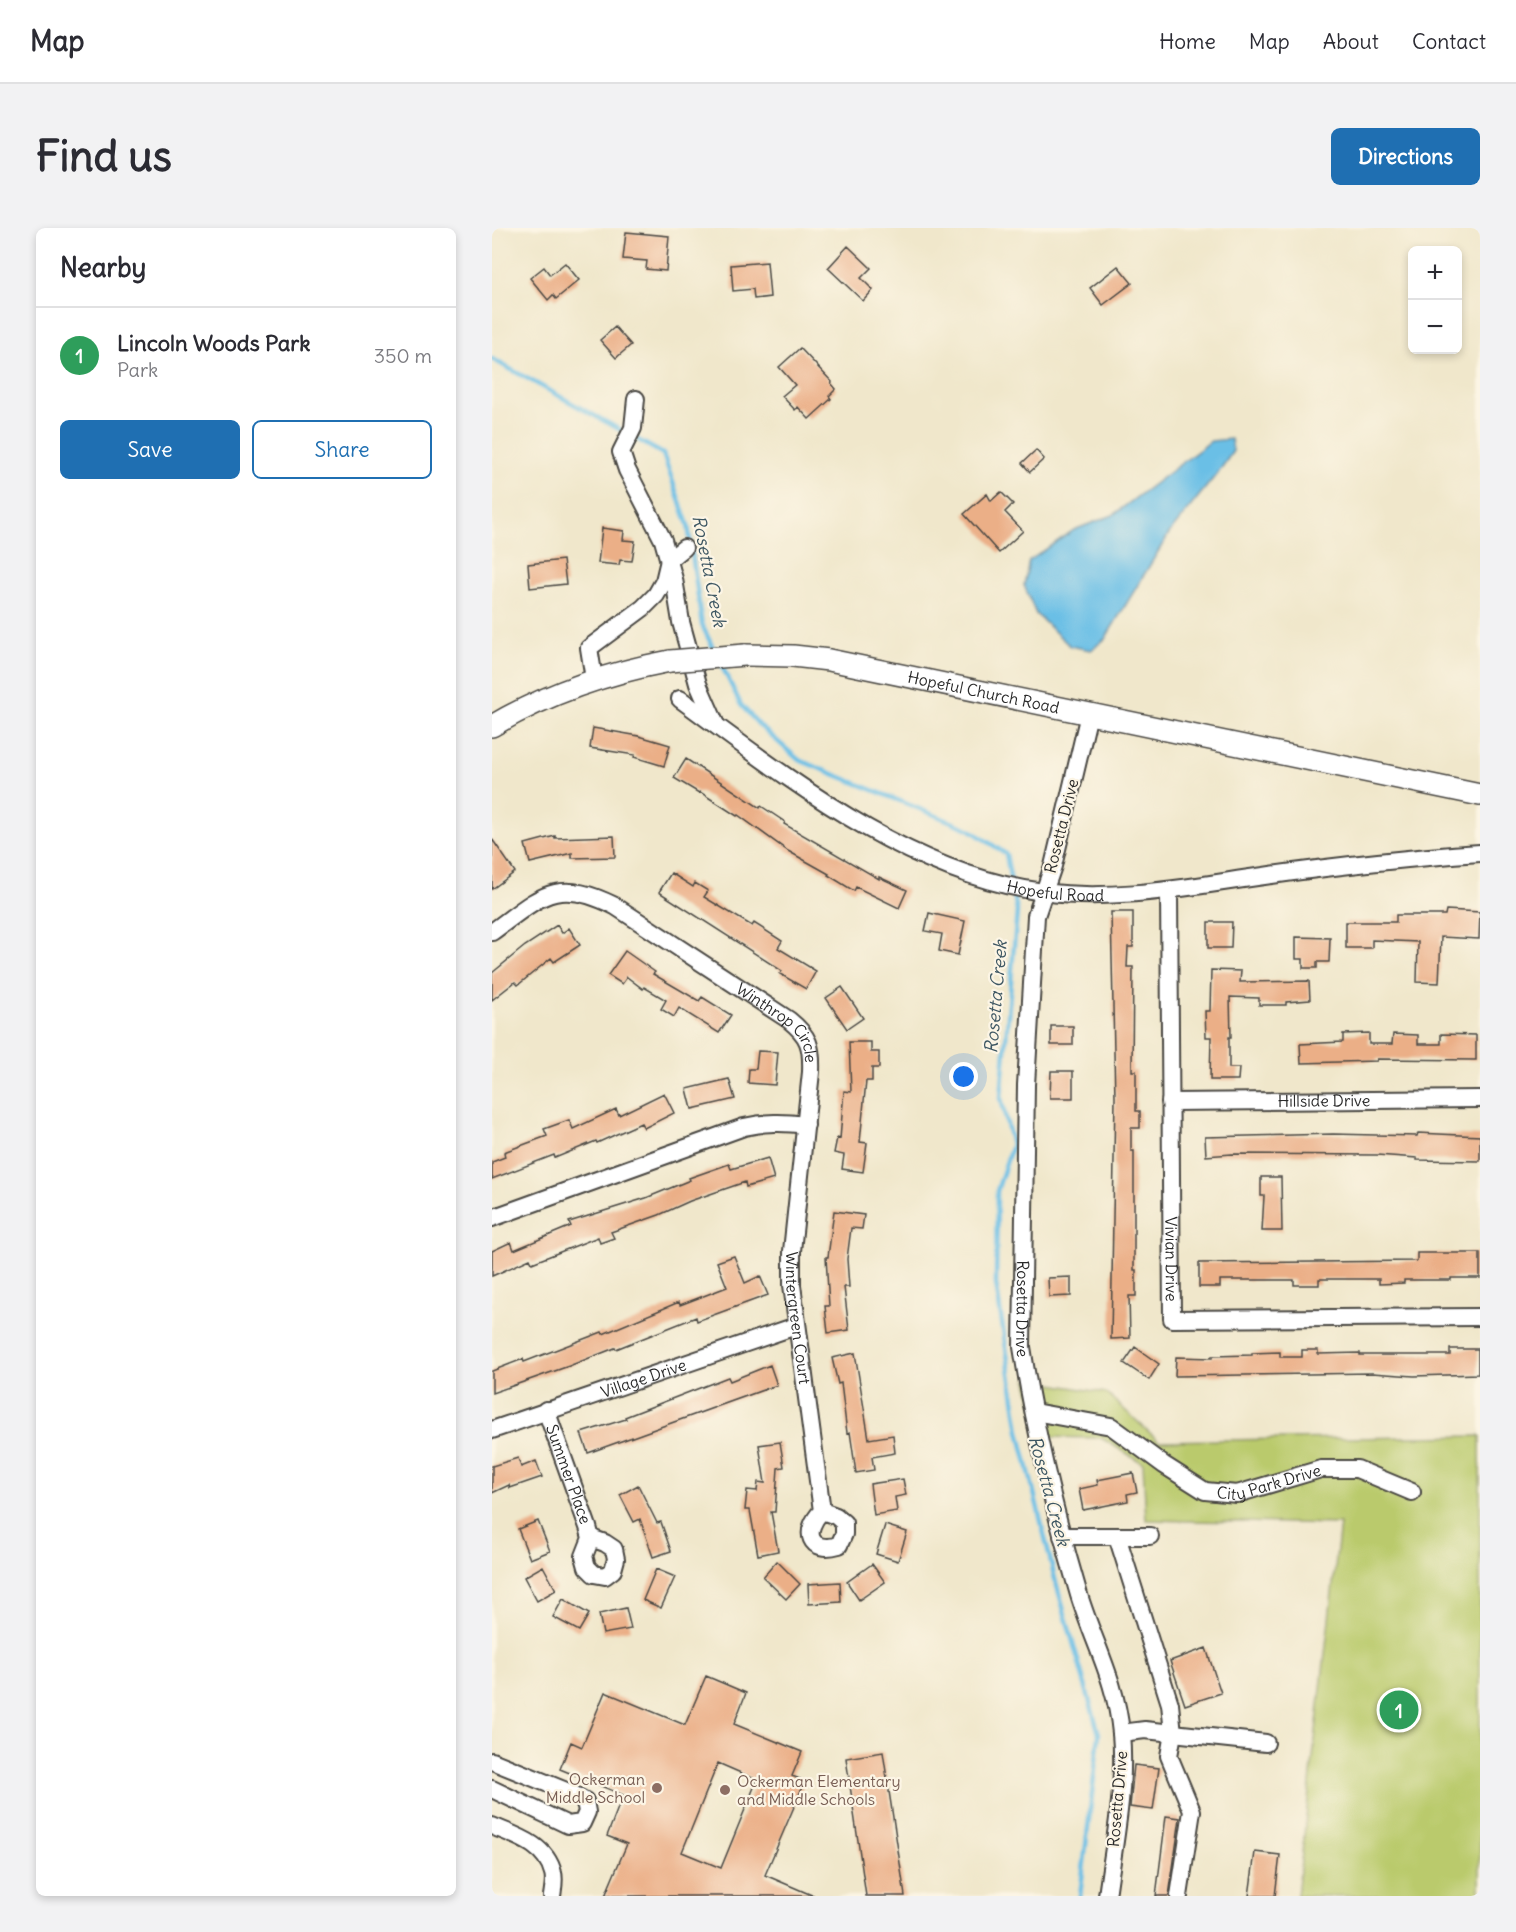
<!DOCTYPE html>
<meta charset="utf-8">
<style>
body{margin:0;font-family:Delius,sans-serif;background:#f2f2f3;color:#2b2b33}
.controls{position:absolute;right:18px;top:18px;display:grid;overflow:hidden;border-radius:9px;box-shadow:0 3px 9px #0003}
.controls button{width:54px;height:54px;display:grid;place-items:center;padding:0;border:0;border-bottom:2px solid #e1e1e2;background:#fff;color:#2b2b33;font:30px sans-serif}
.you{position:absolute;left:472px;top:849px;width:21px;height:21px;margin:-15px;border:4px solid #fff;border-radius:50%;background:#1a73e8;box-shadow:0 0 0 9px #1a73e833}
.badge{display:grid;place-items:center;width:39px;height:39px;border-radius:50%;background:#1f6fb2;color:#fff;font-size:20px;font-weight:700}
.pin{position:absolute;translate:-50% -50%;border:3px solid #fff;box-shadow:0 2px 6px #0006}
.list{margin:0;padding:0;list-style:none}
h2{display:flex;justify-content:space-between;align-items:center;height:78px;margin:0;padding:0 24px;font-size:26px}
h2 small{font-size:20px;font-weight:400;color:#7c7c81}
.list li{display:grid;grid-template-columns:39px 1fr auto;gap:18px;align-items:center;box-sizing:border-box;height:96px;padding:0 24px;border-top:2px solid #e1e1e2}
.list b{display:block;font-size:22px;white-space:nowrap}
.list p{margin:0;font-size:20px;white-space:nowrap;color:#7c7c81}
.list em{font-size:20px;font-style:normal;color:#7c7c81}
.actions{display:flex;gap:12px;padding:18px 24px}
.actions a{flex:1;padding:14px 0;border:2px solid #1f6fb2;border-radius:9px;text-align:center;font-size:21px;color:#1f6fb2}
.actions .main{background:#1f6fb2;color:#fff}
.map{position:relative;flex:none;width:988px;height:1668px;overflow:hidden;border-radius:9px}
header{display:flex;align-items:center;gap:36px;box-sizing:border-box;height:84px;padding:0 30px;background:#fff;border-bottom:2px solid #e1e1e2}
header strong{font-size:28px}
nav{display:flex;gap:33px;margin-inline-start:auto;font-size:21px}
.intro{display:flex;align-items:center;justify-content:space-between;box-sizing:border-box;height:144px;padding:0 36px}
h1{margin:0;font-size:42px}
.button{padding:15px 27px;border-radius:9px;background:#1f6fb2;color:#fff;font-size:21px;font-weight:700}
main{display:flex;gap:36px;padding:0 36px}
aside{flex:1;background:#fff;border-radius:9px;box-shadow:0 3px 9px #0003}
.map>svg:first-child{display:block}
.green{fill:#baca6c;stroke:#727a4c;stroke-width:1.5}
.water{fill:#6abfe6;stroke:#4a7588;stroke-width:1.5}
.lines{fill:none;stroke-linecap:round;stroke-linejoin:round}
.stream{stroke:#6abfe6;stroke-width:4.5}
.building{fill:#ebaf87;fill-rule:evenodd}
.minor-casing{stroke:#494743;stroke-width:20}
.major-casing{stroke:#494743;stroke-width:24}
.minor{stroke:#fff;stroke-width:16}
.major{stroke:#fff;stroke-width:21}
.major-bridge-casing{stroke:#494743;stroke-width:24;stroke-linecap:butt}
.major-bridge{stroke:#fff;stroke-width:21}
.education-dot{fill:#8d6e63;stroke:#fcf5e5;stroke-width:2}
.labels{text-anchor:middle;stroke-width:4.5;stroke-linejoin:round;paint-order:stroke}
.street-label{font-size:16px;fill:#2b2b2b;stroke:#fcf5e5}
.education-label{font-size:16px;fill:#785e54;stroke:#fcf5e5;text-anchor:end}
.water-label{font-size:18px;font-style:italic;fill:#3e5763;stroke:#fcf5e5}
</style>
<header>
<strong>Map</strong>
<nav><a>Home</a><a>Map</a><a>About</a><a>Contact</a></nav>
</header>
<div class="intro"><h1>Find us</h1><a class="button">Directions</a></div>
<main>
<aside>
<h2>Nearby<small></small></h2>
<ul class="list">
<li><span class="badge" style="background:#2e9e5b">1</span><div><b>Lincoln Woods Park</b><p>Park</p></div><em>350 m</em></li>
</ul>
<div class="actions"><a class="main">Save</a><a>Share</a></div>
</aside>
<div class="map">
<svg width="988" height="1668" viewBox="0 0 988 1668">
<rect width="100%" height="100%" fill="#fcf5e5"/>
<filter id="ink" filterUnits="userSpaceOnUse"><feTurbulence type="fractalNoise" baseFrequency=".0167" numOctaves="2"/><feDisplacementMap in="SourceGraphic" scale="12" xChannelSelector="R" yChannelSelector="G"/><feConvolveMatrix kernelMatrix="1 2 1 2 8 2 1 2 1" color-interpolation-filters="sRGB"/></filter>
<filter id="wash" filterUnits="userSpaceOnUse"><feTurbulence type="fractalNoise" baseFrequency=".008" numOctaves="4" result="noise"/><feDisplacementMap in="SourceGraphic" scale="24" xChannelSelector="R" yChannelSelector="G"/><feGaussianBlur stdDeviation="1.35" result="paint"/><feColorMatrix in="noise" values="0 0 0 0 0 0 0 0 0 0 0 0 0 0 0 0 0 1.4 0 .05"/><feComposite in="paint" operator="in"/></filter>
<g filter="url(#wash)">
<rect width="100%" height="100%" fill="#f0e7cb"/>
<path class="green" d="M 535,1152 L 614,1165 L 667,1213 L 988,1208 L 988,1668 L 805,1668 L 848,1296 L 654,1292 L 651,1235 L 609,1210 L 548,1209 Z"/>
<path class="water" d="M 739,211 L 741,223 L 728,242 L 678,304 L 613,411 L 599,422 L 578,418 L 544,386 L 532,357 L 537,333 L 582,302 L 621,287 L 719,213 Z"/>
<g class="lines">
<path class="stream" d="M 0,131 L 134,205
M 141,209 L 171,226 L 196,297 L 210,397 L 223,424
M 228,434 L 249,477 L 268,498 L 307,532 L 477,601 L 514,626 L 519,654
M 521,663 L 525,683 L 509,870 L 520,917 L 505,963 L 504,1056 L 527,1203 L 563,1351 L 607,1506 L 588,1668"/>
</g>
<g id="blocks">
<path class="building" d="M 134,4 L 177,8 L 174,43 L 154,41 L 155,33 L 131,31 Z
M 356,18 L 379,40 L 369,50 L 381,62 L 371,73 L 336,40 Z
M 275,34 L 278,69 L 262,71 L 261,61 L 241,63 L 239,37 Z
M 73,35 L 87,52 L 64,71 L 61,67 L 56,72 L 38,50 L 52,39 L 58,47 Z
M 626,38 L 640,55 L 611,77 L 598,60 Z
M 123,99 L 139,117 L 124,130 L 108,112 Z
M 308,120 L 340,154 L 339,155 L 344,161 L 337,168 L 339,171 L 317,191 L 306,179 L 303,182 L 290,168 L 303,157 L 287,139 Z
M 544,222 L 552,231 L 538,244 L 530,235 Z
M 509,264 L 521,276 L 513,284 L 531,303 L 507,325 L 472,286 L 495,266 L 499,273 Z
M 110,300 L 132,303 L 131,312 L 143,313 L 140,333 L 128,332 L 127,337 L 106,335 Z
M 71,332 L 74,356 L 38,360 L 36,336 Z
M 101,500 L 147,508 L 178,517 L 172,538 L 142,529 L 143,527 L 98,520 Z
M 194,531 L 268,580 L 269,578 L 293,594 L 292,596 L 387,651 L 387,649 L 415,662 L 407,680 L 364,659 L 362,663 L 336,647 L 337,646 L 296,623 L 246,587 L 245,588 L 208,564 L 207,565 L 182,550 Z
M 63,608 L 63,610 L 122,608 L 123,629 L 80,630 L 80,625 L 38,635 L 33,616 Z
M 0,611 L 23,644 L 0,661 Z
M 179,645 L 201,659 L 203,655 L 216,663 L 212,669 L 260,698 L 262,695 L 290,713 L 286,720 L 324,743 L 314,761 L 288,746 L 290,743 L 167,664 Z
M 954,682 L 988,684 L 987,711 L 949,709 L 947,755 L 925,754 L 926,714 L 880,712 L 880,720 L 854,720 L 854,694 L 904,694 L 904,687 L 953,687 Z
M 619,684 L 641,684 L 641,719 L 636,719 L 635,739 L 641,739 L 640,843 L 644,843 L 644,883 L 648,883 L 648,900 L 639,900 L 639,923 L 642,923 L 642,1042 L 644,1042 L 644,1068 L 637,1068 L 638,1110 L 619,1111 L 623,870 Z
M 437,685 L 473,693 L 466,727 L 447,723 L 450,706 L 433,703 Z
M 716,694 L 740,694 L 739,720 L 716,720 Z
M 65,697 L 70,705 L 77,700 L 88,717 L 62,734 L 59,730 L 26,757 L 23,754 L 0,772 L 0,745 L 33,718 Z
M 804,709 L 838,710 L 837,734 L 825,734 L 825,740 L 811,740 L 811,731 L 804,731 Z
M 133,723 L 163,744 L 161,746 L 207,773 L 210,769 L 239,787 L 227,805 L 187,780 L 182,789 L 169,781 L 174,772 L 152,759 L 151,761 L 135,749 L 130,756 L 116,747 Z
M 719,742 L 749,743 L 748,754 L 817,753 L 818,772 L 794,774 L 794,777 L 767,777 L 767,770 L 738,769 L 739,809 L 737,809 L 737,840 L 747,840 L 746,852 L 718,852 L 719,809 L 714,809 L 713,783 L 718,783 Z
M 350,759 L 371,790 L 355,801 L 334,770 Z
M 559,798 L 581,798 L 581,817 L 559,817 Z
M 877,805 L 877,816 L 900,816 L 901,806 L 926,807 L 926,816 L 949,816 L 949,806 L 984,807 L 984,832 L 885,831 L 885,833 L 809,835 L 808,816 L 851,814 L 851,806 Z
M 357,814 L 379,814 L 379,824 L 387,824 L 387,840 L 380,840 L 380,853 L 374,853 L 368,914 L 375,915 L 371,944 L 350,941 L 352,927 L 342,925 L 345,910 L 348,911 L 352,863 L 359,864 Z
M 266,823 L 286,824 L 283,857 L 256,855 L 257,841 L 264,841 Z
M 559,843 L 581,843 L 581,870 L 558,870 Z
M 237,851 L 243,871 L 200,881 L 195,861 Z
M 172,865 L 182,885 L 152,900 L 149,895 L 105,915 L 104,913 L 63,930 L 62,927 L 0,951 L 0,934 L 13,929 L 12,924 L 55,908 L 52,901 L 77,892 L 81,901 L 124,881 L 127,887 Z
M 926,905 L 988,908 L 988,933 L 925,932 L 925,930 L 885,927 L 740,926 L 714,928 L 713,909 L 841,906 L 925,908 Z
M 276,930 L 282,951 L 254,959 L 253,954 L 198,973 L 167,987 L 119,1004 L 122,1010 L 108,1015 L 106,1009 L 40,1035 L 38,1031 L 0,1048 L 0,1023 L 19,1014 L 22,1022 L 79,998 L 77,994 L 154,970 L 198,952 L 197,950 L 237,936 L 239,941 Z
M 769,949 L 789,949 L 790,1003 L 770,1003 L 772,968 L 769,968 Z
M 342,983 L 372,987 L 370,1001 L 359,1000 L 355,1031 L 357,1059 L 352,1059 L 357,1102 L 336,1105 L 333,1078 L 337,1078 L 334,1029 L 336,1029 Z
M 925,1025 L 988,1025 L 988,1050 L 959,1050 L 959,1052 L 912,1052 L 912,1055 L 887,1056 L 887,1051 L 827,1051 L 827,1057 L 802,1057 L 802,1052 L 728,1052 L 728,1059 L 707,1059 L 707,1035 L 925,1033 Z
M 242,1028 L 253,1055 L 268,1048 L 276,1067 L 205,1093 L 204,1089 L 124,1121 L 123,1120 L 77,1138 L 0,1165 L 0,1143 L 31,1131 L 32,1134 L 110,1104 L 111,1106 L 187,1074 L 188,1077 L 235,1059 L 225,1034 Z
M 579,1049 L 579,1068 L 557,1069 L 556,1050 Z
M 643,1119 L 667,1136 L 657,1152 L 632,1135 Z
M 958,1121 L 986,1121 L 986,1146 L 922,1148 L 880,1145 L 683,1148 L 684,1129 L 720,1130 L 720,1128 L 760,1127 L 760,1125 L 788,1124 L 788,1129 L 810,1129 L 810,1122 L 826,1122 L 826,1126 L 868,1125 L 868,1127 L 958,1127 Z
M 363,1125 L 377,1211 L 401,1207 L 403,1225 L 380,1229 L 382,1242 L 364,1245 L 358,1204 L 355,1205 L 349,1155 L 346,1156 L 340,1130 Z
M 278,1137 L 285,1157 L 96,1225 L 89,1205 L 134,1191 L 133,1189 L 236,1149 L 238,1153 Z
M 288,1214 L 292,1239 L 286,1240 L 283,1284 L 279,1284 L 286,1323 L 266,1327 L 258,1282 L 253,1282 L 255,1262 L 265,1263 L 266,1254 L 273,1255 L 267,1217 Z
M 26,1230 L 29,1239 L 44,1233 L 50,1249 L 18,1260 L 17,1257 L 0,1265 L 0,1238 Z
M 641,1245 L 645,1264 L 635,1266 L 636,1273 L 591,1282 L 587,1261 L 606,1257 L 605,1252 Z
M 411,1251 L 414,1267 L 403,1269 L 405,1283 L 382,1287 L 378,1256 Z
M 146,1257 L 165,1295 L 169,1294 L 179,1323 L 161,1329 L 148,1291 L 142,1294 L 128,1267 Z
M 46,1293 L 58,1323 L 38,1331 L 26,1301 Z
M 393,1297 L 415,1304 L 406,1333 L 384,1326 Z
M 285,1333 L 308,1356 L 294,1371 L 271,1349 Z
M 380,1336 L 393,1354 L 367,1372 L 355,1354 Z
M 51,1338 L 64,1362 L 45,1373 L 32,1349 Z
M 164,1341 L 183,1349 L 169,1380 L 151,1372 Z
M 348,1354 L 349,1374 L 317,1376 L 316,1356 Z
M 71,1371 L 97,1386 L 87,1403 L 61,1389 Z
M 134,1380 L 139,1401 L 111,1406 L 107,1386 Z
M 714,1420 L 729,1465 L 693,1477 L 678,1433 Z
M 214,1448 L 254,1465 L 242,1496 L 310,1524 L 300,1548 L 313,1553 L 273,1647 L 322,1668 L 113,1668 L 135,1616 L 115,1608 L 131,1567 L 68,1541 L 79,1514 L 90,1519 L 113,1464 L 193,1497 ZM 226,1535 L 265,1552 L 229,1640 L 190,1624 Z
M 391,1524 L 413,1668 L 374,1668 L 354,1530 Z
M 642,1537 L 667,1540 L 661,1582 L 638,1579 Z
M 674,1588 L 688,1590 L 677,1668 L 664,1668 Z
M 763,1624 L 788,1627 L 783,1668 L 757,1668 Z"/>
</g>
</g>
<g filter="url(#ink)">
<use href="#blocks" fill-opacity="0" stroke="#494743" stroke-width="1.5"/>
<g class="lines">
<g class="minor-casing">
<g id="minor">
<path d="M 144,171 L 141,200 L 129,224 L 135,242 L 171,312 L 182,351 L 189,394 L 206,456 L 224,497"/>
<path d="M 102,451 L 97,420 L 151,380 L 164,367 L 172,353 L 177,332 L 192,320"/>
<path id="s1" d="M 188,471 C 296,550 415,646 551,664 C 624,674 700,658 772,648 C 844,638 915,630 988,625"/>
<path id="s2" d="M 597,486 L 561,638 L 544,688 L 534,857 L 530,1119 C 543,1203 563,1286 587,1367 C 602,1416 624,1452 629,1505 C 634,1559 622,1615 615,1668"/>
<path id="s3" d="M 677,662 L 680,1091 L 988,1089"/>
<path id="s4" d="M 0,704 C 48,669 63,648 123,678 L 297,792 C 317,808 320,818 319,844 L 300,1023 L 300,1057 L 330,1283 C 310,1303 317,1326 347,1317 L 352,1306 L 352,1295 L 344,1288 L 330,1283"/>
<path id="s5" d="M 678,874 L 988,871"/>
<path d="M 0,990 L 252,899 C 274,894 291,894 314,897"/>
<path id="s6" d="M 54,1182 L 96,1299 L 99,1310 L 92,1328 L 95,1339 L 102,1346 L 113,1348 L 121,1342 L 124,1331 L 122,1321 L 113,1315 L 99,1310"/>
<path id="s7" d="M 542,1184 L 619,1198 L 672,1237 L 713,1263 L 745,1266 L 829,1241 L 865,1241 L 920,1264"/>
<path id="s8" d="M 0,1202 L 304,1098"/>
<path d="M 570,1308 L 658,1308"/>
<path d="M 625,1308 L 678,1476 L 681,1505 L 677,1528 L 700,1583 L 687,1668"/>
<path d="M 629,1505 L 653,1502 L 774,1515"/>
<path d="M 0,1533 L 79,1565 L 93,1573 L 95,1584 L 90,1595 L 76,1597 L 0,1561"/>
<path d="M 0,1598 C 24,1608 54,1616 61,1645 C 63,1651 61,1661 60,1668"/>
</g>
</g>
<g class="major-casing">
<g id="major">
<path id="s9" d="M 253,427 L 301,428 L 337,432 L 988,567"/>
<path d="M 0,498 C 56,465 115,445 178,433"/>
</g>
</g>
<use href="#minor" class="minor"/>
<use href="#major" class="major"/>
<g class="major-bridge-casing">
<path id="major-bridge" d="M 178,433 L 253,427"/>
</g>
<use href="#major-bridge" class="major-bridge"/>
</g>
</g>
<g class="education-dot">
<circle cx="165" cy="1560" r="6"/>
<circle cx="233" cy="1562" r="6"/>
</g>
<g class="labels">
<g class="street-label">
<text dy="6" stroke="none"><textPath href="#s9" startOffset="242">Hopeful Church Road</textPath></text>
<text transform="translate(569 598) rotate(-76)" y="6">Rosetta Drive</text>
<text dy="6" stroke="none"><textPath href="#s1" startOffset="428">Hopeful Road</textPath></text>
<text dy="6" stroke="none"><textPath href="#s4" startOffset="340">Winthrop Circle</textPath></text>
<text dy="6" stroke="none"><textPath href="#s5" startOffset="154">Hillside Drive</textPath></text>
<text dy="6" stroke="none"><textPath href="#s3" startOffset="369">Vivian Drive</textPath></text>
<text dy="6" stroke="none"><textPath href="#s2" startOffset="602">Rosetta Drive</textPath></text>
<text dy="6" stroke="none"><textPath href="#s4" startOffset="652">Wintergreen Court</textPath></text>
<text dy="6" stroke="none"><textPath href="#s8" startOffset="160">Village Drive</textPath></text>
<text dy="6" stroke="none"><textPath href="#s6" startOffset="68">Summer Place</textPath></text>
<text dy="6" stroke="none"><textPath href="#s7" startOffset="258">City Park Drive</textPath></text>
<text transform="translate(625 1571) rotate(-85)" y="6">Rosetta Drive</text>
</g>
<g class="education-label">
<text x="153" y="1557">Ockerman<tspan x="153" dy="18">Middle School</tspan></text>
<text x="245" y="1559" text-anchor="start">Ockerman Elementary<tspan x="245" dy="18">and Middle Schools</tspan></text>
</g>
<g class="water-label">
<text transform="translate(217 343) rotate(79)" y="6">Rosetta Creek</text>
<text transform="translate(504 769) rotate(-85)" y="6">Rosetta Creek</text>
<text transform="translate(557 1263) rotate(75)" y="6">Rosetta Creek</text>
</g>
</g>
</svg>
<div class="controls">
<button>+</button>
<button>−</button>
</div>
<div class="you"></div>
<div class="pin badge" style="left:907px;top:1482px;background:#2e9e5b">1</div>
</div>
</main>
